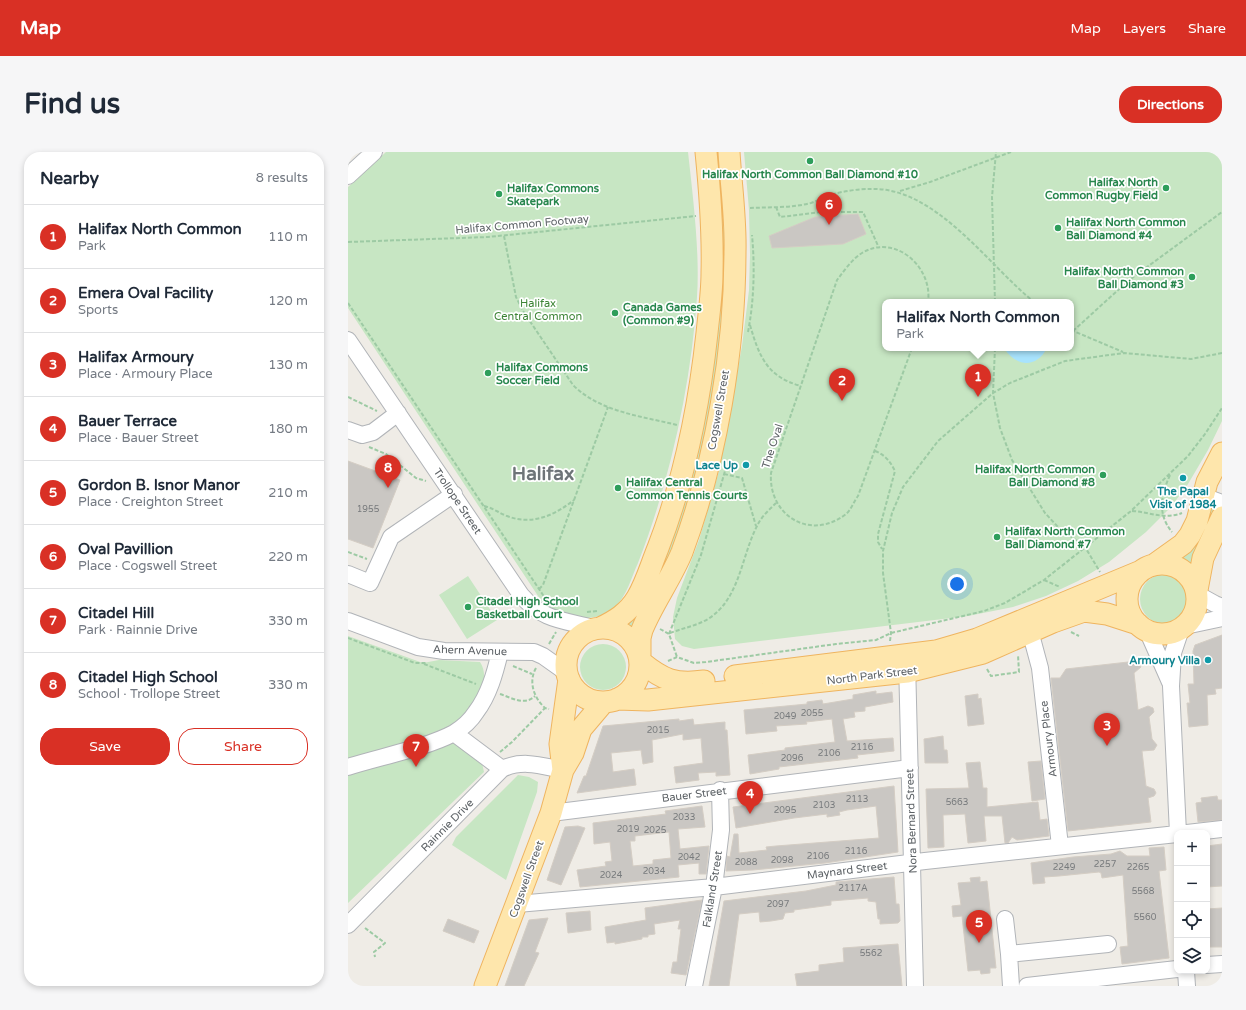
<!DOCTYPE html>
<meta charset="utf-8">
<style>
body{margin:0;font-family:"Varela Round",sans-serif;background:#f6f6f7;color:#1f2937}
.controls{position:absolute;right:12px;bottom:12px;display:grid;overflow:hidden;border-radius:8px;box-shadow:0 2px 6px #0003}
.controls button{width:36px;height:36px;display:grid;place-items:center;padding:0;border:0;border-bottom:1px solid #e0e1e3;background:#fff;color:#1f2937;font:20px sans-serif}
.you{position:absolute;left:609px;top:432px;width:14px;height:14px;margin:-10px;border:3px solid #fff;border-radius:50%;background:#1a73e8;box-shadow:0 0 0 6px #1a73e833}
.badge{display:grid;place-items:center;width:26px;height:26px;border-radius:50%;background:#d93025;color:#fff;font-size:13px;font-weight:700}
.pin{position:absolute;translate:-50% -33px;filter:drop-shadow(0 1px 2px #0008)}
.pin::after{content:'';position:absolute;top:21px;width:14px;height:12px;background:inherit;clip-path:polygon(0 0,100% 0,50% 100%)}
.popup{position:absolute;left:534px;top:147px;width:192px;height:52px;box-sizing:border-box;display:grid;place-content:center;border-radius:8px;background:#fff;filter:drop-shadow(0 1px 3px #0005);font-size:13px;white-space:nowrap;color:#747a83}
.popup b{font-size:15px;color:#1f2937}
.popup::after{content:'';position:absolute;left:50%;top:100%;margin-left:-8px;border:8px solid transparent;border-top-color:#fff}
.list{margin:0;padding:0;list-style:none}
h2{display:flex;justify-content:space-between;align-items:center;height:52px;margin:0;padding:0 16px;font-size:17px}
h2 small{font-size:13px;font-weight:400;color:#747a83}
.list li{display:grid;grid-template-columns:26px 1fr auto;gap:12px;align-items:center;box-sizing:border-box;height:64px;padding:0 16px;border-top:1px solid #e0e1e3}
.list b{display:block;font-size:15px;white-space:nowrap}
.list p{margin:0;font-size:13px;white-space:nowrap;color:#747a83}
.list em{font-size:13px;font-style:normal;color:#747a83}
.actions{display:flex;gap:8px;padding:12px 16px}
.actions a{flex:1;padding:9px 0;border:1px solid #d93025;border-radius:16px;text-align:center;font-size:14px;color:#d93025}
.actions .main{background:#d93025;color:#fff}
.icon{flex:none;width:22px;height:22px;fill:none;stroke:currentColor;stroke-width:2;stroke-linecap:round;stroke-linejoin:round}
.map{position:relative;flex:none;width:874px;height:834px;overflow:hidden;border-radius:16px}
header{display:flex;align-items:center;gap:24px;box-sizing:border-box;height:56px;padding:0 20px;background:#d93025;color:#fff}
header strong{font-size:19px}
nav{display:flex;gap:22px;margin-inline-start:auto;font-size:14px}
.intro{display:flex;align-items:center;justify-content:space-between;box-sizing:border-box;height:96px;padding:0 24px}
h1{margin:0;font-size:28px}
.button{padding:10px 18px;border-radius:16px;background:#d93025;color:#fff;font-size:14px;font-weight:700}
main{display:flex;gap:24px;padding:0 24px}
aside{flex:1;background:#fff;border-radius:16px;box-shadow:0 2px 6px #0003}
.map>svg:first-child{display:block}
.green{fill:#c7e6c3;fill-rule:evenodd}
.water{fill:#a8e3fd}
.building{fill:#cac7c3;stroke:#d4cdc4;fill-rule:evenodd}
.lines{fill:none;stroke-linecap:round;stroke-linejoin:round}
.minor-casing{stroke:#b1b4b8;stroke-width:18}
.major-casing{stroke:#efb45f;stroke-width:23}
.path{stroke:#9dcaa4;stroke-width:2;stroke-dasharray:4 2;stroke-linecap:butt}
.minor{stroke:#fff;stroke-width:16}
.major{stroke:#fee6ac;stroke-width:21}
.leisure-dot{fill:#2e9e5b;stroke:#fff;stroke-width:1.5}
.culture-dot{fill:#0f9aa8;stroke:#fff;stroke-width:1.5}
.labels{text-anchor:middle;stroke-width:3.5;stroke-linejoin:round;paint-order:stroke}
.number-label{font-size:9px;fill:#787b7d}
.leisure-label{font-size:11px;font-weight:bold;fill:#27864d;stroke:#fff;text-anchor:start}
.street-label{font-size:11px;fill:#5d6266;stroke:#fff}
.park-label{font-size:11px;fill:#3d8436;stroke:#fff}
.culture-label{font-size:11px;font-weight:bold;fill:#0d838f;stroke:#fff;text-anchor:end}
.town-label{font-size:19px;font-weight:bold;fill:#6e7478;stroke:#fff}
</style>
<header>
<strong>Map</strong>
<nav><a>Map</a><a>Layers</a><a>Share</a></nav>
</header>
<div class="intro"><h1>Find us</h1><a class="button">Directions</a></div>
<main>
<aside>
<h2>Nearby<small>8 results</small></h2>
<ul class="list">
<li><span class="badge">1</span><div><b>Halifax North Common</b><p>Park</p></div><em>110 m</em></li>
<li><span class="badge">2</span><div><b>Emera Oval Facility</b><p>Sports</p></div><em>120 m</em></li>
<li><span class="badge">3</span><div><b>Halifax Armoury</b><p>Place · Armoury Place</p></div><em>130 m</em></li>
<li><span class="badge">4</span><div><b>Bauer Terrace</b><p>Place · Bauer Street</p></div><em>180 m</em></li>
<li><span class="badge">5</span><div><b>Gordon B. Isnor Manor</b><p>Place · Creighton Street</p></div><em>210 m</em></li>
<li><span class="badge">6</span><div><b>Oval Pavillion</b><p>Place · Cogswell Street</p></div><em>220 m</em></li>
<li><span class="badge">7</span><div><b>Citadel Hill</b><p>Park · Rainnie Drive</p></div><em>330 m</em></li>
<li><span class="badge">8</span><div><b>Citadel High School</b><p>School · Trollope Street</p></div><em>330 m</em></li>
</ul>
<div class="actions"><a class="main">Save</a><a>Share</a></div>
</aside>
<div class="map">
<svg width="874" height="834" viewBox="0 0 874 834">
<rect width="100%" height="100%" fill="#efece6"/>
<path class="green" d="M 38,0 L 340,0 C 345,45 352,101 349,145 C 343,233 322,329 290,411 C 283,426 279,444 266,456 C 254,469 224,468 208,461 C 203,459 199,453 194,450 L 0,156 L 0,35 Z
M 396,0 L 874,0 L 874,269 L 860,298 L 840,332 L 823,355 L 798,380 L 761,410 L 730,429 L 698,444 L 665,455 L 620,464 L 346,497 L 334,494 L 327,487 L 325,465 L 329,446 L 351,388 L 371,319 L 394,194 L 401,138 L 402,103 L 401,58 ZM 537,150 L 723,150 L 723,196 L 537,196 Z
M 374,67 L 377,67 L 383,101 L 367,253 L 335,387 L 283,481 L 274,471 L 326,380 L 371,69 Z
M 865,355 L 869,357 L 845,420 L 837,413 L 825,407 L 861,356 Z
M792 447a25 25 0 1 1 50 0a25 25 0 1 1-50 0Z
M 120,424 L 149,468 L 119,487 L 91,443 Z
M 0,484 L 75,511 L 91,508 L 132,510 C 147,533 117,561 103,577 L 134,611 L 136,620 L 0,751 Z
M232 515a23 23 0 1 1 46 0a23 23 0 1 1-46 0Z
M 170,623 L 181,625 L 190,630 L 189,640 L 158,728 L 104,693 L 108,685 Z"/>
<path class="water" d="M 656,196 L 699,196 C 688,217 668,215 656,196 Z"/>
<path class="building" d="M 510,62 L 518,82 L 495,92 L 424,96 L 421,84 L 467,65 Z
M 0,309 L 52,328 L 25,396 L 0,387 Z
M 874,483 L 874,536 L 867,537 L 868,542 L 859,543 L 860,573 L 841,575 L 839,551 L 842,551 L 840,532 L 846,532 L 845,499 L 847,493 Z
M 789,509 L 793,515 L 786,521 L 790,558 L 800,554 L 805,556 L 806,560 L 801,565 L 804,587 L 809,593 L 806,598 L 794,599 L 798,634 L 806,637 L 808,641 L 806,644 L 800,646 L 803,670 L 720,679 L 703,526 L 712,526 L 718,517 Z
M 528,539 L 528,542 L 544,540 L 545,550 L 517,555 L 517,559 L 506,560 L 507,565 L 495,567 L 499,589 L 545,586 L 546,599 L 509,603 L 510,606 L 431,615 L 431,617 L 402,622 L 400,603 L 437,598 L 437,596 L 487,590 L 484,567 L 458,570 L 459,572 L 428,574 L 429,579 L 398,582 L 396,558 L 459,552 L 459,550 L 474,548 L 475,552 L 505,547 L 505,543 Z
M 630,542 L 630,547 L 633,546 L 636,572 L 620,574 L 617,544 Z
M 331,567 L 331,569 L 345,567 L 346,573 L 377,570 L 377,578 L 379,578 L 382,623 L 368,624 L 368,620 L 350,621 L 351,628 L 328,631 L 326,615 L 355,611 L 353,586 L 335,588 L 335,582 L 304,588 L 305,610 L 295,612 L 293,598 L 263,601 L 265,620 L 286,617 L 288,633 L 229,641 L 236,624 L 238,624 L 255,574 Z
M 595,584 L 596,598 L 599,598 L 600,611 L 577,611 L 576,587 Z
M 693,609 L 697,647 L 684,649 L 680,610 Z
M 632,610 L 635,636 L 639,636 L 639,655 L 690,650 L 692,668 L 699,667 L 701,684 L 669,688 L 664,685 L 660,691 L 657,691 L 654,664 L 636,664 L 638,689 L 620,691 L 617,662 L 595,663 L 596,695 L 580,696 L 578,637 L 621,636 L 618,611 Z
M 546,634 L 550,700 L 477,711 L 405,718 L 378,719 L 379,704 L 382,705 L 386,682 L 390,682 L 391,701 L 419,698 L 418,695 L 428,694 L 531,686 L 528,654 L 499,658 L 491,660 L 492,663 L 479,665 L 479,662 L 446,666 L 388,676 L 385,655 Z
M 869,644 L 870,648 L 874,648 L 874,668 L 850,670 L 848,651 L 854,650 L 853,646 Z
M 354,654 L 357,675 L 330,677 L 332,697 L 361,694 L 358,722 L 351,722 L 351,711 L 330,713 L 331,725 L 232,735 L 229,718 L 258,714 L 257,710 L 264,709 L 262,690 L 246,692 L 245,671 L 318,662 L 317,659 ZM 321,680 L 323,706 L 305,708 L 305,712 L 285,714 L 282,689 L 287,689 L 287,684 Z
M 230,674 L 237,676 L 213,733 L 199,728 L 217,675 Z
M 874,692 L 874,734 L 859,735 L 859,694 Z
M 816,695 L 818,718 L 811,719 L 821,806 L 774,812 L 772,795 L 780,794 L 775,723 L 754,726 L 753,721 L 751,720 L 711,724 L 696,725 L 697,731 L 685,732 L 683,711 L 725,705 L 763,702 L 772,699 L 779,704 L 802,704 L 801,696 Z
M 546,725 L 548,752 L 551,752 L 552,769 L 550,771 L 532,772 L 532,767 L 530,767 L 528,750 L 520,749 L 520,746 L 483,749 L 483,753 L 446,758 L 446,760 L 437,761 L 435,767 L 423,769 L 412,770 L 411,760 L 391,762 L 381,834 L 361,834 L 376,749 L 458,739 L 488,733 L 488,730 Z
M 632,725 L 632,730 L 639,729 L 648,816 L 642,816 L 642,821 L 633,822 L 632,818 L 620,819 L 614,764 L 605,765 L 604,754 L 613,753 L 610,731 L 623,730 L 622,726 Z
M 354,748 L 338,823 L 323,821 L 325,810 L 329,810 L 332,785 L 333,777 L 330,777 L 332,768 L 306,772 L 307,782 L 300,783 L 300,785 L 294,785 L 294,787 L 267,792 L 267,790 L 259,791 L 257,775 L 298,768 L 297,756 Z
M 874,756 L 874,795 L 862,795 L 859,757 Z
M 242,759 L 243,778 L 220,781 L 218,761 Z
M 200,766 L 187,800 L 191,801 L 176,834 L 157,834 L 181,768 Z
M 100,767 L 131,779 L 126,791 L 95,779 Z
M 550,792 L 554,834 L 449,834 L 447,822 L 471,819 L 471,813 L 496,810 L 495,796 Z"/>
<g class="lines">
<g class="minor-casing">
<path id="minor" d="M 0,24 L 26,0
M 0,188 L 173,443 C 195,469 215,468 246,476
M 0,278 L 14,283 L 25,280 L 50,261
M 855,344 L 874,351
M 0,422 L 22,431 L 43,385 L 106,342
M 849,442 L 867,452 L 874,455
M 0,469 L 70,495 L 96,499 L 186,500 L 195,504 L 219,521
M 837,474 L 874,466
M 799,478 L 822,530
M 680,481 L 685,490 L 692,516 L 712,694
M 559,509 L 567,834
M 106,581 L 154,617
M 0,615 C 31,605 78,596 106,581 C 114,576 123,568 128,560 C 141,543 147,521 152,500
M 203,661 L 562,616
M 830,681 L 823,534 L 825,501 L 833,477
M 839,681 L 874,677
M 169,752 L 366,735 L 577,709 L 829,682
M 657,767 L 661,802
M 0,773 L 154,617 C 175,607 194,614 215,618
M 859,813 L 874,812
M 838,819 L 839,834
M 346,834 L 366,735 L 373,678 L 372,638
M 663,834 L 661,802 L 760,792
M 679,834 L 829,817"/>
</g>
<g class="major-casing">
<path id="major" d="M779 447a35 35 0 1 1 70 0a35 35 0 1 1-70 0Z
M 807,412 L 835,392 L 842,383 L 849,369 L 859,330 L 874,301
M 849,438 L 855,406 L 874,365
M 252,476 C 267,469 280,461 289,446 C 298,431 303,413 310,396 C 337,326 351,255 359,181 C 361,161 364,141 364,121 C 365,81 362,40 358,0
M218 513a37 37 0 1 1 74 0a37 37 0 1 1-74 0Z
M 292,503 L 292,486 L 294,478 C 305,451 323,427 334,400 C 368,309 387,197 387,100 C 388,67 383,33 381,0
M 293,510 C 315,528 327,533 356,529
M 387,524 L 588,499 L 629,487 L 793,419
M 269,547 L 300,548 L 559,520 L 635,501 L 705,470 L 736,459 L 759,462 L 790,472
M 215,618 L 212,592 L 221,527
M 137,834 L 203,661 L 215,618 L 225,601 L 233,577 L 255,551"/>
</g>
<path class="path" d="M 552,39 L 582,30 L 663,0
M 471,48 L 474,60
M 428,55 L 432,65 L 474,60 L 515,60 L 531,96
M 402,56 C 422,55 444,56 463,51 C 471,48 478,44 486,42 C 496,39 511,37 522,37 C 587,34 640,113 686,150
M 156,84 L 168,145 L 175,159 L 225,233 C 252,260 293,264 329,273
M 0,90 L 140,85 L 348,64
M 647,150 L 644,45 L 648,0
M 0,151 L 197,446
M 402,173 C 411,204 419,225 453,234
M 723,178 L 775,200
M 725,179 L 780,129 L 874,60
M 400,180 C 406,149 407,115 404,83
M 564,196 L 510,344 C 506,349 503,358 498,362 C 462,390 420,363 423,321 L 489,128 C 496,119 504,107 514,101 C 547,81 585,115 580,150
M 647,196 L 645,241 L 652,276 L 664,308 L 697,361 L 710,375 L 737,395 L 752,420
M 0,245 L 29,259
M 21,295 L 38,302 L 68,326 L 78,329
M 527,299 C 537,303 542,309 547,319 L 530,382 L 530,390 L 534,397
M 376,322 L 394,326 L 408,374
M 822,323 C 813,343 809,362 824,380
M 136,354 C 145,356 151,361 159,364 C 184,374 207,363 226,348
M 784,359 C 802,360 816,368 834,361
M 0,400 L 19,407
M 696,428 L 712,435
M 191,437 L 195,433 L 260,255
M 239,460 L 249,459
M 312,477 L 321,482 L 329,505
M 723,480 L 731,484
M 322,481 C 335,476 348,474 360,467 C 392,447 393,405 409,374 C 413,365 421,358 428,351
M 321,482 L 353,403 L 377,319
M 0,486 L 67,511 L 78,511
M 542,489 L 543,481 L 535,421 L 535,399 L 544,361 L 555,335 L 590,289 L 645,241 L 662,231 L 717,209 L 776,201 L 843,207 L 874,201
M 201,492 L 208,480
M 320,509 L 329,505 L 346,511 L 358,510 L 488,492 L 528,488 L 543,481 L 636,459 L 657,451 L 696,428 L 783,359 L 840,304 L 857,282 L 874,256
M 76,512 L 128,532
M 165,514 L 184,522
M 188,516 C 180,530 186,546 197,556 L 201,557
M 639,517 L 643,524 L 671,520 L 670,503
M 152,542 C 164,546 177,554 187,544
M 152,600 L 164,590 L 197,556
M 17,776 L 37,791 L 26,800 L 27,805"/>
<use href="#minor" class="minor"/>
<use href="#major" class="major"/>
</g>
<g class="leisure-dot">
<circle cx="462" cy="9" r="4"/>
<circle cx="818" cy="36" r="4"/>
<circle cx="151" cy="42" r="4"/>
<circle cx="710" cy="76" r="4"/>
<circle cx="844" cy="125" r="4"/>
<circle cx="267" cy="161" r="4"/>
<circle cx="140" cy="221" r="4"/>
<circle cx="755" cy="323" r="4"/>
<circle cx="270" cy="336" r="4"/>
<circle cx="649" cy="385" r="4"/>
<circle cx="120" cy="455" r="4"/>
</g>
<g class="culture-dot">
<circle cx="398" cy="313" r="4"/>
<circle cx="835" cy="326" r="4"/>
<circle cx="860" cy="508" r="4"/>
</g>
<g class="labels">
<g class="number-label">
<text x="20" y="360">1955</text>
<text x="464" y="564">2055</text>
<text x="437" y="567">2049</text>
<text x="310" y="581">2015</text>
<text x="514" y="598">2116</text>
<text x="481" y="604">2106</text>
<text x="444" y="609">2096</text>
<text x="509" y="650">2113</text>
<text x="609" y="653">5663</text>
<text x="476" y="656">2103</text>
<text x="437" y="661">2095</text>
<text x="336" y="668">2033</text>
<text x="280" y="680">2019</text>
<text x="307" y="681">2025</text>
<text x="508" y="702">2116</text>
<text x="470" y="707">2106</text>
<text x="341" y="708">2042</text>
<text x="434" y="711">2098</text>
<text x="398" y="713">2088</text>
<text x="757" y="715">2257</text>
<text x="716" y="718">2249</text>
<text x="790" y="718">2265</text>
<text x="306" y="722">2034</text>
<text x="263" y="726">2024</text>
<text x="505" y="739">2117A</text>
<text x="795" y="742">5568</text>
<text x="430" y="755">2097</text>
<text x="797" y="768">5560</text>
<text x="523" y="804">5562</text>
</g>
<g class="leisure-label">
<text x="462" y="26" text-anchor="middle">Halifax North Common Ball Diamond #10</text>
<text x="810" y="34" text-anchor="end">Halifax North<tspan x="810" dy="13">Common Rugby Field</tspan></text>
<text x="159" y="40">Halifax Commons<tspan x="159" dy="13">Skatepark</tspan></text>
<text x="718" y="74">Halifax North Common<tspan x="718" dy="13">Ball Diamond #4</tspan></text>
<text x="836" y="123" text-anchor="end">Halifax North Common<tspan x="836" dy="13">Ball Diamond #3</tspan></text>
<text x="275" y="159">Canada Games<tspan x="275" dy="13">(Common #9)</tspan></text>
<text x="148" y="219">Halifax Commons<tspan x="148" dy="13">Soccer Field</tspan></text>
<text x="747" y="321" text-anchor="end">Halifax North Common<tspan x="747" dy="13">Ball Diamond #8</tspan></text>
<text x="278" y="334">Halifax Central<tspan x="278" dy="13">Common Tennis Courts</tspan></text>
<text x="657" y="383">Halifax North Common<tspan x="657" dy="13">Ball Diamond #7</tspan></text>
<text x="128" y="453">Citadel High School<tspan x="128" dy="13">Basketball Court</tspan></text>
</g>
<g class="street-label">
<text transform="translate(174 72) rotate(-5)" y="4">Halifax Common Footway</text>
<text transform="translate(370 258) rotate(-80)" y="4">Cogswell Street</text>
<text transform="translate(424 294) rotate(-72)" y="4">The Oval</text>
<text transform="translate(110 349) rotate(56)" y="4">Trollope Street</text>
<text transform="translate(122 498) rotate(2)" y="4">Ahern Avenue</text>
<text transform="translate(524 523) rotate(-7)" y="4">North Park Street</text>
<text transform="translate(700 587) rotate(-97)" y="4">Armoury Place</text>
<text transform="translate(346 642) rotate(-7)" y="4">Bauer Street</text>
<text transform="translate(563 669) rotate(-92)" y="4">Nora Bernard Street</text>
<text transform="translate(99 673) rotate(-45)" y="4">Rainnie Drive</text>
<text transform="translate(499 718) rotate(-7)" y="4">Maynard Street</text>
<text transform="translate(178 727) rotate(-70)" y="4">Cogswell Street</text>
<text transform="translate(364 737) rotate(-81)" y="4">Falkland Street</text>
</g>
<g class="park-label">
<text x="190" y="155">Halifax<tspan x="190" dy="13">Central Common</tspan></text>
</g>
<g class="culture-label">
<text x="390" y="317">Lace Up</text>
<text x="835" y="343" text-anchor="middle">The Papal<tspan x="835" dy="13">Visit of 1984</tspan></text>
<text x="852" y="512">Armoury Villa</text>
</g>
<g class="town-label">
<text x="195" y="328">Halifax</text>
</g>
</g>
</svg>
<div class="controls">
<button>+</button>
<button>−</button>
<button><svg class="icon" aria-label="locate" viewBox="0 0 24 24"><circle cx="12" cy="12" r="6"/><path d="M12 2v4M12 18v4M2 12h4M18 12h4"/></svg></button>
<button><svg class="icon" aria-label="layers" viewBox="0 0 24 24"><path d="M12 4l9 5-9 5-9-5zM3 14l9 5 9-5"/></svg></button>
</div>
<div class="you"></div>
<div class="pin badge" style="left:630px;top:245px">1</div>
<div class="popup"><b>Halifax North Common</b>Park</div>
<div class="pin badge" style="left:494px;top:249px">2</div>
<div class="pin badge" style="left:759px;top:594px">3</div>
<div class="pin badge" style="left:402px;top:662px">4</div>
<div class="pin badge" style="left:631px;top:791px">5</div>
<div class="pin badge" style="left:481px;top:73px">6</div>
<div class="pin badge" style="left:68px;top:615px">7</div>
<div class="pin badge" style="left:40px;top:336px">8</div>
</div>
</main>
